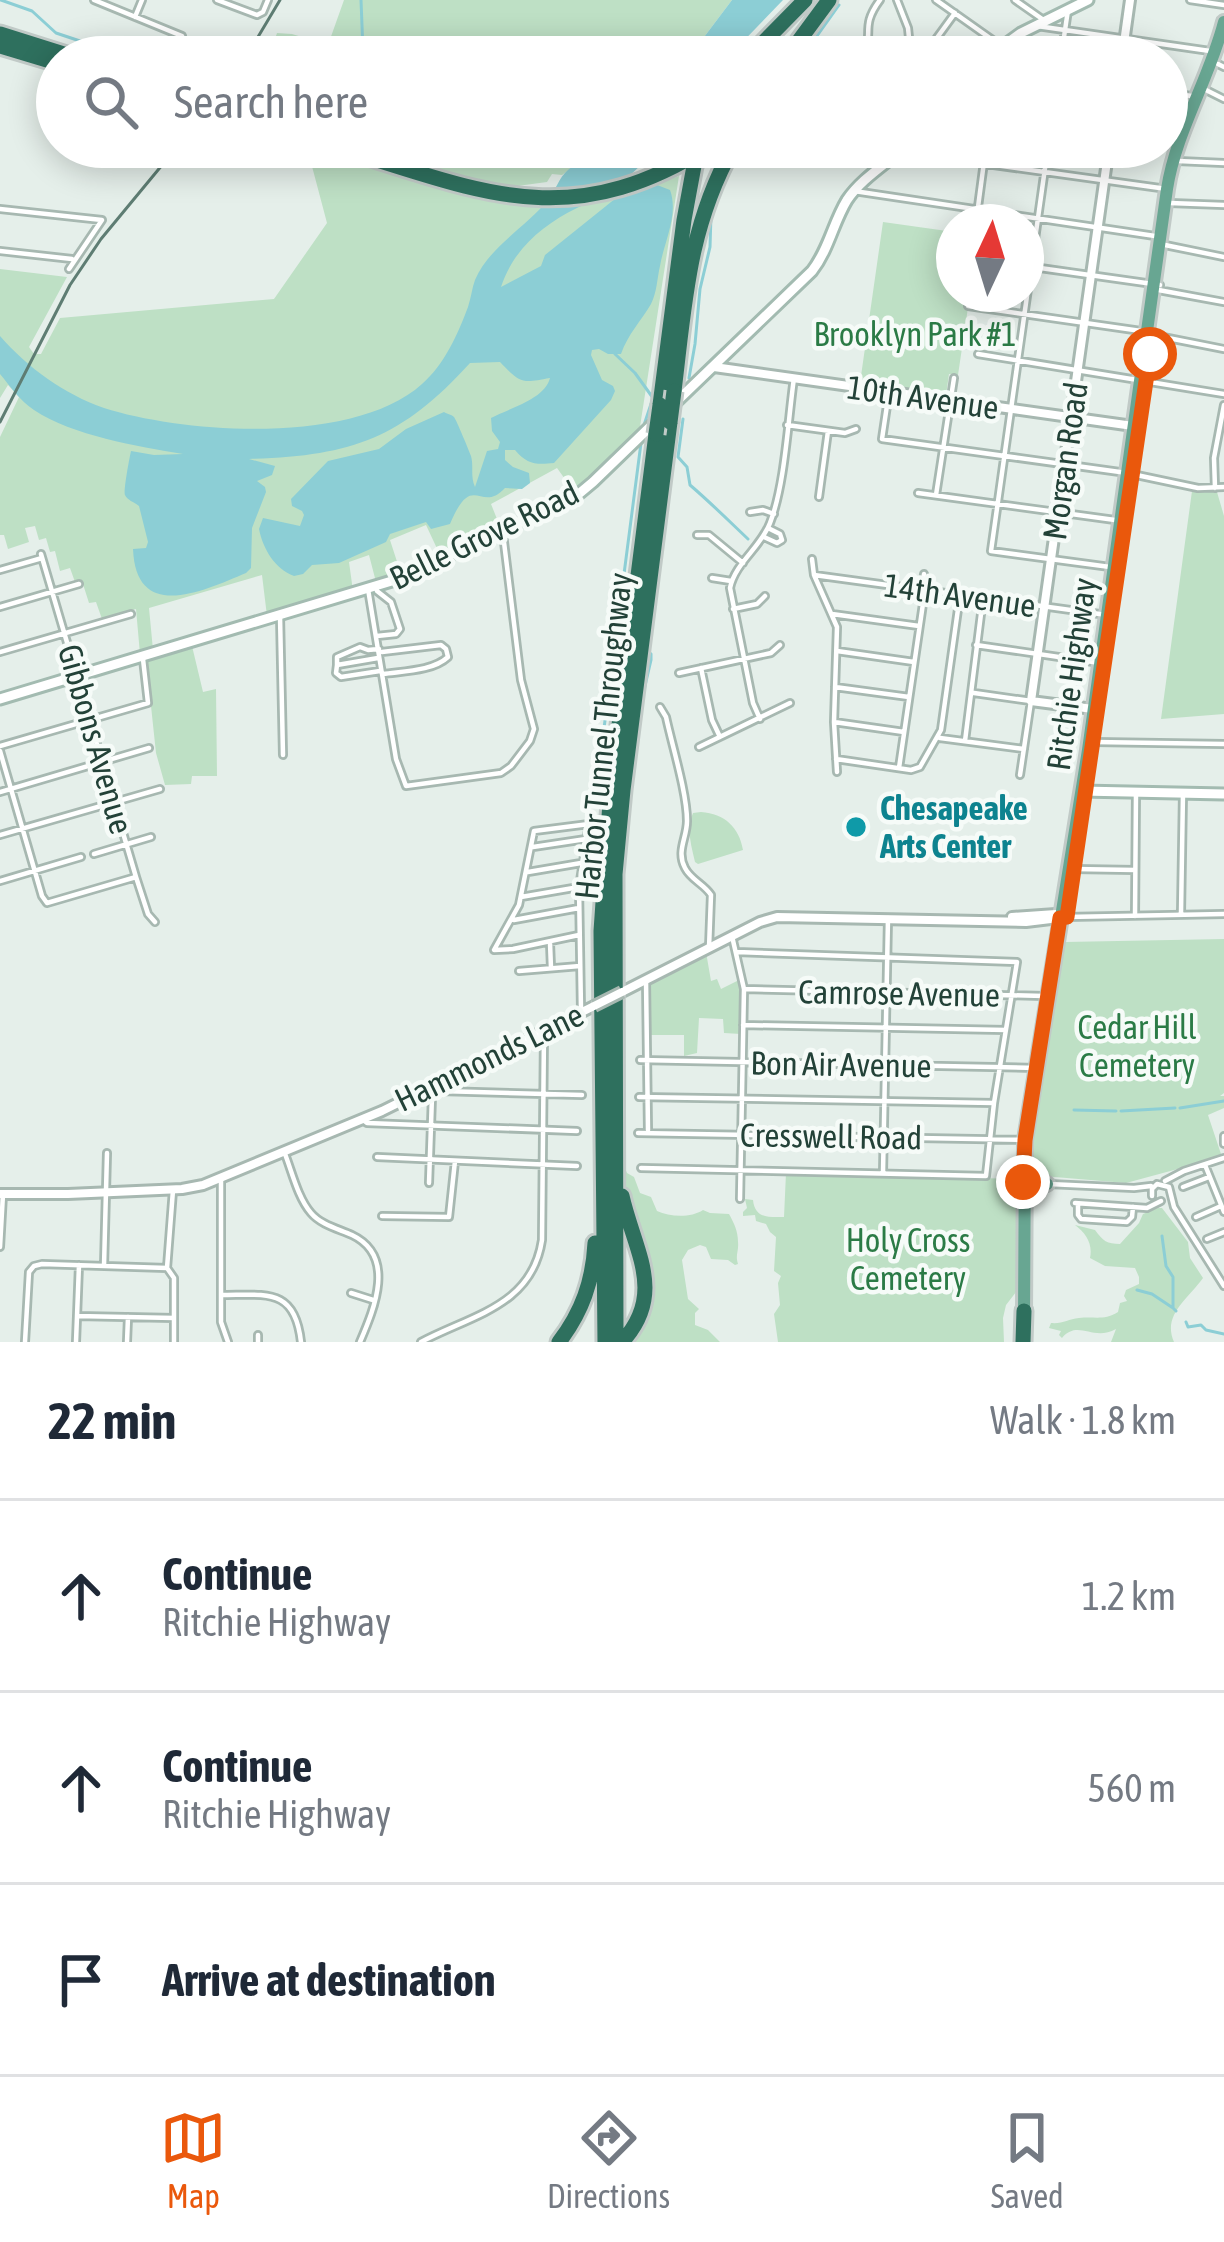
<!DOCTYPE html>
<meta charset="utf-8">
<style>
body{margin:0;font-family:"Asap Condensed",sans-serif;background:#f2f2f3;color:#1f2937}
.compass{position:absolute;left:936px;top:204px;width:108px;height:108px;border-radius:50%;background:#fff;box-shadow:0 6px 30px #0003;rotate:4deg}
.stop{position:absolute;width:36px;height:36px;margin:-27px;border:9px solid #ea580c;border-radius:50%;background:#fff}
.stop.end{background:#ea580c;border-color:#fff;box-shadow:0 3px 12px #0008}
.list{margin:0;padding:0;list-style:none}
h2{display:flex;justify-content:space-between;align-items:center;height:156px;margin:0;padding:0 48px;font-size:51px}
h2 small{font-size:39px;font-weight:400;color:#747a83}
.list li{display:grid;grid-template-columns:78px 1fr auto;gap:36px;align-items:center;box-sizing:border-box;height:192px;padding:0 48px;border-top:3px solid #e0e1e3}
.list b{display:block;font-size:45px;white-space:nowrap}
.list p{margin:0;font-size:39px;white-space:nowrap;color:#747a83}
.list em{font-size:39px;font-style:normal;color:#747a83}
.icon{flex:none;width:66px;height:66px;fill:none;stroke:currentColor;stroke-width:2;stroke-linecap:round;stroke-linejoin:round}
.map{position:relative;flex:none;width:1224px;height:1342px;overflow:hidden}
.search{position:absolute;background:#fff;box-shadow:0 6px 30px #0003;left:36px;right:36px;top:36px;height:132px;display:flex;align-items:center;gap:30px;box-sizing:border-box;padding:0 42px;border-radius:66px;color:#747a83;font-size:45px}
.sheet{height:732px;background:#fff}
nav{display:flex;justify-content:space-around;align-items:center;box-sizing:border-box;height:168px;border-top:3px solid #e0e1e3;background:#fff;font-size:33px;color:#747a83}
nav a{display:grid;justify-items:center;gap:6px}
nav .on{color:#ea580c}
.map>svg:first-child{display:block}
.green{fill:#bee0c5}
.water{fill:#8cced5}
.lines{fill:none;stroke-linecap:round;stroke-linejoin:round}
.stream{stroke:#8cced5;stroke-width:3}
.minor-casing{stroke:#a7b8b1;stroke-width:10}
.tertiary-casing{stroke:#a7b8b1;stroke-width:14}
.secondary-casing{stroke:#a3bbb1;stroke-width:15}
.primary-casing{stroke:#c1cac7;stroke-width:18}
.motorway-casing{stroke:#c1cac7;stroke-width:21}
.minor{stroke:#fff;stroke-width:4.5}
.tertiary{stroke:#fff;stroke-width:8}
.secondary{stroke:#fff;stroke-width:9}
.primary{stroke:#68a692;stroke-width:12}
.motorway{stroke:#2e705e;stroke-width:15}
.tram{stroke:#5e7d73;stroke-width:3}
.tertiary-bridge-casing{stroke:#a7b8b1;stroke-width:14;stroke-linecap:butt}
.motorway-bridge-casing{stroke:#c1cac7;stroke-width:21;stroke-linecap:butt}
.tertiary-bridge{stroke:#fff;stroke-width:8}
.motorway-bridge{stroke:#2e705e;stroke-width:15}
.route{stroke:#ea580c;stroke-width:15}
.culture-dot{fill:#0f9aa8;stroke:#f6fbf8;stroke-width:4.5}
.labels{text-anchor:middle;stroke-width:9;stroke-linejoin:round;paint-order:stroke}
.park-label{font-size:33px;fill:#2b7b46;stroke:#f6fbf8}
.street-label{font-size:33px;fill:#234238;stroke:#f6fbf8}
.culture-label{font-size:33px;font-weight:bold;fill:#0d838f;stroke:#f6fbf8;text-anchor:start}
</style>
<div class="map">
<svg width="1224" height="1342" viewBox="0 0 1224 1342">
<rect width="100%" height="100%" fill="#e5efea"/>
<path class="green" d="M 344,0 L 732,0 L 689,57 L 269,57 L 277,33 L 292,34 L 328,45 Z
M 366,147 L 607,147 L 577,164 L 562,175 L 552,174 L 547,182 L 503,188 L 597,200 L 630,193 L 679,176 L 639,433 L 575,493 L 557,468 L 491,504 L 501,529 L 441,557 L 426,525 L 390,540 L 401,574 L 376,582 L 369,555 L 349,562 L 353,591 L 267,616 L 262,575 L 149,608 L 153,650 L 140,654 L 136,609 L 102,619 L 96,602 L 89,603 L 82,581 L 75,582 L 70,568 L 60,571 L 55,551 L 50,552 L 46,538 L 39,540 L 35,526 L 25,528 L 29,542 L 8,549 L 4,535 L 0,535 L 0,437 L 19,397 L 8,385 L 0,398 L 0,269 L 67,277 L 29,347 L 34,354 L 41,354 L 60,318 L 274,299 L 327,223 L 309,155 L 319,158 L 322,151 L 359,163 L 364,160 Z
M 883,222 L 954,232 L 954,294 L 970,294 L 958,375 L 949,374 L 946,395 L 860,383 Z
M 1192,491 L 1217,492 L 1224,516 L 1224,714 L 1161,719 Z
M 192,646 L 203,692 L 216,689 L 217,776 L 192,776 L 191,784 L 165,785 L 156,753 L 146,659 Z
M 701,812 C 725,814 739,827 743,850 L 698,864 L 695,862 C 691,845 686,828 693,813 Z
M 1224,939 L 1224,1093 L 1220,1096 L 1224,1096 L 1224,1108 L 1208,1115 L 1222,1157 L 1126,1183 L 1031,1175 L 1033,1141 L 1065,942 Z
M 706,952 L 711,981 L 717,979 L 721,989 L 741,979 L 741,1034 L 724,1033 L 723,1019 L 699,1018 L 697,1053 L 684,1056 L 684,1035 L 649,1035 L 647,980 Z
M 623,1164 L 627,1173 L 634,1177 L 640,1193 L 651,1197 L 657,1211 C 670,1217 691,1218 703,1210 L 710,1213 L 729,1214 C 734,1223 738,1231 738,1242 C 739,1251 735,1255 738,1264 L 735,1265 L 728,1260 L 711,1259 L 706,1247 L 700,1245 L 688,1250 L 682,1260 L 688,1299 L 699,1309 L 695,1313 L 695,1325 L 708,1330 L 720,1342 L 625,1342 L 645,1311 L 626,1198 Z
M 786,1173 L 1020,1179 L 1020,1287 L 1006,1305 L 1003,1318 L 1004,1342 L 778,1342 L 774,1314 L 780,1305 L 778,1283 L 781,1276 L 774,1271 L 776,1237 L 770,1232 L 766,1224 L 756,1221 L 755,1215 L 743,1216 L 743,1212 L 747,1208 L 745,1199 L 753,1200 C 755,1219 769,1217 784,1217 Z
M 1158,1208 L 1162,1208 L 1188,1242 L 1190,1258 L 1203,1278 C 1188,1299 1162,1315 1174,1342 L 1111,1342 L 1116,1329 C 1093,1342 1078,1319 1062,1338 L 1059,1335 L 1061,1331 L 1049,1328 L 1051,1323 C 1063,1324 1068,1319 1079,1318 C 1095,1316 1103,1321 1118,1312 L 1120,1303 L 1127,1301 L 1124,1296 L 1126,1290 L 1139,1284 L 1139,1277 L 1135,1268 L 1105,1266 L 1090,1258 C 1093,1244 1086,1233 1075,1225 L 1095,1230 C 1103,1241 1107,1244 1120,1244 L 1139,1223 L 1143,1214 Z"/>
<path class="water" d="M 732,0 L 783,0 L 728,57 L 689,57 Z
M 607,147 L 659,147 C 641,165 624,183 602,197 C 594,202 585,204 577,208 C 542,225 513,250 501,287 L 541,266 L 545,255 L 626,190 L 657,185 L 670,190 C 679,214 664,242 660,266 C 657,279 657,292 651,304 C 641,321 628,334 621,354 L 608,354 L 599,349 L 592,350 L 591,355 L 602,380 L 613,386 L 615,391 L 611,400 L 554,463 C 535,465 527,464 515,450 L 505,450 L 505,460 L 513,467 L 529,473 L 530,483 L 522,489 L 505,488 C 480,515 473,469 450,524 L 431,529 L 426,522 L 390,534 L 386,542 L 339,563 L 312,565 L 303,574 L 294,576 C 275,569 263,549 259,529 L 263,518 L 300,526 L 304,515 L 302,511 L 292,506 L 291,499 L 328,461 L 379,449 L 406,429 L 444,412 C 447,414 451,414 454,417 C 456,419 470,453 471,456 C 474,467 470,476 475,487 L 487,451 L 498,449 L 500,442 L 492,431 L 491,418 C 510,408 545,399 550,378 C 522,383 521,384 500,362 L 470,363 C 401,439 351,456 249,459 L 275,466 L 272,475 L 257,481 L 265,487 L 266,492 L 252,528 L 251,568 L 246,573 C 203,591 136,623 133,549 L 146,548 L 148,542 L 139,506 C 134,502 127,500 125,495 C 123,492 130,455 131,451 L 154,455 L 183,454 C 137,446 73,436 34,410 C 20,401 10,386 0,374 L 0,336 C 28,368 64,394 104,408 C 186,434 355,445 422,384 C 444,365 458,334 468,307 C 471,298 472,288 475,280 C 489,247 526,227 548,200 C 556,190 559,177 568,170 C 579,160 595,155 607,147 Z"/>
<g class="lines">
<path class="stream" d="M 1,0 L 32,11 L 56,33 L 128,57
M 361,0 L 363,51 L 366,57
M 802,57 L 839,5
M 615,354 L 635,373 L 653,398 L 644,425
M 689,378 L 695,344 L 700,289 L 710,247 L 711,215
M 683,419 L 678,457 L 687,467 L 690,485 C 711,503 729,521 748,539
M 641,703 L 651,660 L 651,654 L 647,651
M 603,736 L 641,443
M 1180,1108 L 1224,1101
M 1074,1110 L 1116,1111
M 1121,1111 L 1175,1108
M 1162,1236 L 1166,1266 L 1173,1277 L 1173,1308 L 1176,1311
M 1137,1290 L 1152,1294 L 1173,1308
M 1186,1322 L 1188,1327 L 1201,1325 L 1206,1330 L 1224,1334"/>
<g class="minor-casing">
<path id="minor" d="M 94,0 L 182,36
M 217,0 L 257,15 L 263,12 L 268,0
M 897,0 L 908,28 L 911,57
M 936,0 L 997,43 L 1000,47 L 999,57
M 1015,0 L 1045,21
M 1190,0 L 1224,5
M 135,17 L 142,0
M 1037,26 L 1210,51
M 864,57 C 874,32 860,27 880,0
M 923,57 L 955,13
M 1061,57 L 1068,10
M 1218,64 L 1224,67
M 1206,90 L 1224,99
M 1167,93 L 1192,96
M 896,147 L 900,152 L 1167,189
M 1048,147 L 991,551 L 1110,567
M 1178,161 L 1224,163
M 854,191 L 1155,236
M 1170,203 L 1224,205
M 0,209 L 102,220 L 69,269
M 976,222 L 986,147
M 1165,245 L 1224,257
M 0,251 L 72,259
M 1026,266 L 1160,285
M 1153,289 L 1224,302
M 968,306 L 1148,332 L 1153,335 L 1224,349
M 978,354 L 1224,394
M 889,392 L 882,439 L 1127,473 L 1198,488 L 1224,487
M 787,425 L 845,433 L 856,429
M 1215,488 L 1214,458 L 1224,405
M 918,493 L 1115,520
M 936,495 L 954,378
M 819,497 L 828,431
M 750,512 L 763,510 L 774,514
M 697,535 L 709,535 L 743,563
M 764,537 L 777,543 L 782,540 L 780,534 L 768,528
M 41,554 L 136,877 L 148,914 L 155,922
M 812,559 L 814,575 L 837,627 L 834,722 L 837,772
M 0,570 L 42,558
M 814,575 L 1107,615
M 712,578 L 731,581
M 376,587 L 377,591 L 391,602 L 400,629 L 396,634 L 377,636
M 368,589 L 396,759 L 406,786 L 501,773 L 511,766 L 530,741 L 534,729 L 521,680 L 503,534
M 922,590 L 924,574
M 0,607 L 79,584
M 733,609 L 757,604 L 765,596
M 832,614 L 919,626
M 280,616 L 283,755
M 976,645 L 1100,663
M 837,651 L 914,662
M 0,652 L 131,614
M 382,652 L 441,645 L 446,649 L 448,657 C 433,671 404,671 383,674
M 337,665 L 336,673 L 341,677 L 380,671
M 337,665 L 337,657 L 360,647 L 368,650 L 379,649
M 337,665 L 378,658
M 701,668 L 712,720 L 720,737
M 679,673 L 771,653 L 780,645
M 835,687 L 909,697
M 974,693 L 1031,701 L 1020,775
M 660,707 L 666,717 C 672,745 687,793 687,821 C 687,838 676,851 685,868 C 691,880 704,884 711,895 L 709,948
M 760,719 L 753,703 L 730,588 C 735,563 761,547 770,523 C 785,485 788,420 794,378
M 834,722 L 904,732
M 940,738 L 1024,749
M 965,741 L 983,598
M 1095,742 L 1224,744
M 0,746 L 148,703 L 143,659
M 699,747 L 790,703
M 0,751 L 42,896 L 47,903 L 136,877
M 836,759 L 911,770 L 920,767 L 941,730 L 960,595
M 899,768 L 925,590
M 0,792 L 149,748
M 0,835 L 160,789
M 533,847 L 586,839
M 94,854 L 151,837
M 1074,869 L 1135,870
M 528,872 L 581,863
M 0,881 L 81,857
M 521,897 L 579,887
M 1181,913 L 1183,793
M 1135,916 L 1136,792
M 1066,917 L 1224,914
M 514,920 L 579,908
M 579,935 L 513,949 L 494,950 L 519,905 L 534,831 L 589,824 L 579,887 L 581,1010
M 732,936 L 744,989 L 740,1199
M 550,943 L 551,968
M 519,971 L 580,966
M 646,980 L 648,1130
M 744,989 L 1044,996
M 743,1025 L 1006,1030
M 640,1060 L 1037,1068
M 438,1083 L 440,1091 L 582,1095
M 639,1097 L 994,1103
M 362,1119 L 367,1123 L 577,1131
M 638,1133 L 1025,1140
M 1224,1136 L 1224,1144
M 285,1154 C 292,1172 298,1198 311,1213 C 321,1225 339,1229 352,1235 C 396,1256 375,1307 360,1342
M 377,1157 L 577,1166
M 1205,1165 L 1224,1212
M 641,1168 L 986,1176 L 994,1103 L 1017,962 L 737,952
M 883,1173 L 888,918
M 221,1178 L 221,1322 L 228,1342
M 1165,1181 L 1184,1171 L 1224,1158
M 429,1183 L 432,1096 L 440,1091
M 1049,1184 L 1134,1188 L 1151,1186
M 1183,1187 L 1209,1177
M 1152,1196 L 1152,1189 L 1157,1184 L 1169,1187 L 1174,1207 L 1224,1286
M 1075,1203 L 1147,1208 L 1161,1201
M 1078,1205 L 1078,1215 L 1081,1219 L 1127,1222 L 1132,1217 L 1133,1207
M 382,1216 L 449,1217 L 455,1161
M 1196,1217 L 1221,1206
M 1207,1239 L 1224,1232
M 0,1247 L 3,1194
M 104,1266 L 107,1153
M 167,1268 L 173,1190
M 351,1293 L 373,1300
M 221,1295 C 266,1295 295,1287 301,1342
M 77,1316 L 174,1318
M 25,1342 L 29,1272 L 34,1266 L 42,1264 L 167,1268 L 174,1278 L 174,1342
M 76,1342 L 79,1265
M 127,1342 L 128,1317
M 258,1342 L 258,1335
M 421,1342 C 472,1315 532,1306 542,1240 L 544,1031"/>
</g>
<g class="tertiary-casing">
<path id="tertiary" d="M 1122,57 L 1130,0
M 714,367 L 1133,426
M 1093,709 L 1031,701 L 1109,147
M 1012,917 L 1056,914 L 1061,918
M 622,992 L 760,922 L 777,917 L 1026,922 L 1059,918
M 0,1194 L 68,1194 L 182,1189 L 203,1185 L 382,1111 L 594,1006"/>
</g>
<g class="secondary-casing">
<path id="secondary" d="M 988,57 L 1021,33 L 1088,0
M 676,402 L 812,271 C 829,249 833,223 847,200 C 861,179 886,164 905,147
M 0,699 L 395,580 L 575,497 L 593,482 L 655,422
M 1081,791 L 1224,794"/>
</g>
<g class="primary-casing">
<path id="primary" d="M 1029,1195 L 1034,1187 L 1047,1184
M 1024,1317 L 1025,1140 L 1088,750 L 1167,189 C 1176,131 1209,80 1224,22"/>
</g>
<g class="motorway-casing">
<path id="motorway" d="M 0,34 L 73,57
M 0,46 L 57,63
M 749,57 L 805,0
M 787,57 L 829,0
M 336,147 C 480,191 568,235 708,147
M 674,391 C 685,302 688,228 733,147
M 660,405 L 684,220 L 694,166
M 622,1196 C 634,1250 667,1293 622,1342
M 559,1342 C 582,1312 593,1281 595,1243
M 605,1342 L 601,931 L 611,788 L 656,434
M 616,1342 L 615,874 L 623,790 L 670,422
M 1023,1342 L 1024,1311"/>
</g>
<use href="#minor" class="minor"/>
<use href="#tertiary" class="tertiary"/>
<use href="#secondary" class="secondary"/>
<use href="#primary" class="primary"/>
<use href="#motorway" class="motorway"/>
<path class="tram" d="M 246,57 L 280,0
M 0,422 L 70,285 L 101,239 L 177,147"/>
<g class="tertiary-bridge-casing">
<path id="tertiary-bridge" d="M 594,1006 L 622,992"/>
</g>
<g class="motorway-bridge-casing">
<path id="motorway-bridge" d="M 694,166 L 700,147
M 670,422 L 674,391
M 656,434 L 660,405"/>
</g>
<use href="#tertiary-bridge" class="tertiary-bridge"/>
<use href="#motorway-bridge" class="motorway-bridge"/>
</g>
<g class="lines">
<path class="route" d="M 1023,1182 L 1025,1140 L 1060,918 L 1067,917 L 1150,354"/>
</g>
<circle class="culture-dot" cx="856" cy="827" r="12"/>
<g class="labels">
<g class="park-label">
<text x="915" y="346">Brooklyn Park #1</text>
<text x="1137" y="1039">Cedar Hill<tspan x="1137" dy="38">Cemetery</tspan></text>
<text x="908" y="1252">Holy Cross<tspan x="908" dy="38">Cemetery</tspan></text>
</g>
<g class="street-label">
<text transform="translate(923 397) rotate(8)" y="12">10th Avenue</text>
<text transform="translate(1065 461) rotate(-82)" y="12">Morgan Road</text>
<text transform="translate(484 535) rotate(-26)" y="12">Belle Grove Road</text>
<text transform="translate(960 595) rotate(8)" y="12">14th Avenue</text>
<text transform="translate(1071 674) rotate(-82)" y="12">Ritchie Highway</text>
<text transform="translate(603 736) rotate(-84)" y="12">Harbor Tunnel Throughway</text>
<text transform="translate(96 739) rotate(74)" y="12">Gibbons Avenue</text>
<text transform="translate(899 993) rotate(1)" y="12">Camrose Avenue</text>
<text transform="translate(489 1057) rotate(-26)" y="12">Hammonds Lane</text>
<text transform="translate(841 1064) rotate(1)" y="12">Bon Air Avenue</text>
<text transform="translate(831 1136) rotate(1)" y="12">Cresswell Road</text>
</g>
<g class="culture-label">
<text x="880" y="820">Chesapeake<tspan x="880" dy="38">Arts Center</tspan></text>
</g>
</g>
</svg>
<svg class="compass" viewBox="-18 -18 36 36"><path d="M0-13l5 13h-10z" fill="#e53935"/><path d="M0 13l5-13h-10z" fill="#747a83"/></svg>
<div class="stop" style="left:1150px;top:354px"></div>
<div class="stop end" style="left:1023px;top:1182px"></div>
<div class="search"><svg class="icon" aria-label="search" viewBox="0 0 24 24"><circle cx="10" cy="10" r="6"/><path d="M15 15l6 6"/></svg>Search here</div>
</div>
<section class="sheet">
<h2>22 min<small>Walk · 1.8 km</small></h2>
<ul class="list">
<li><svg class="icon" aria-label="ahead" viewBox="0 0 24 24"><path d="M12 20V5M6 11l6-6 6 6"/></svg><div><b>Continue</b><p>Ritchie Highway</p></div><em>1.2 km</em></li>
<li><svg class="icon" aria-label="ahead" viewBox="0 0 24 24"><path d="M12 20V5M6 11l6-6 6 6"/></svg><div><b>Continue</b><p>Ritchie Highway</p></div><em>560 m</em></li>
<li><svg class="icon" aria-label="arrive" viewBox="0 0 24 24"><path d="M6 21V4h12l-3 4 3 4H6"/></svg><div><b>Arrive at destination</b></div></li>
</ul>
</section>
<nav>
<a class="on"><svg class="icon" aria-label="map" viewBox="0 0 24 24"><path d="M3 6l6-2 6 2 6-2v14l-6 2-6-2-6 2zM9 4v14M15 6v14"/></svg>Map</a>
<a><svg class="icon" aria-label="directions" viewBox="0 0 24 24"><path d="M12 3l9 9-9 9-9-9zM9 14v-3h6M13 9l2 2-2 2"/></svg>Directions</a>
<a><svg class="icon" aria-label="saved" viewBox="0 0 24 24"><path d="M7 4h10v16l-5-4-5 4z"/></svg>Saved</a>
</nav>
